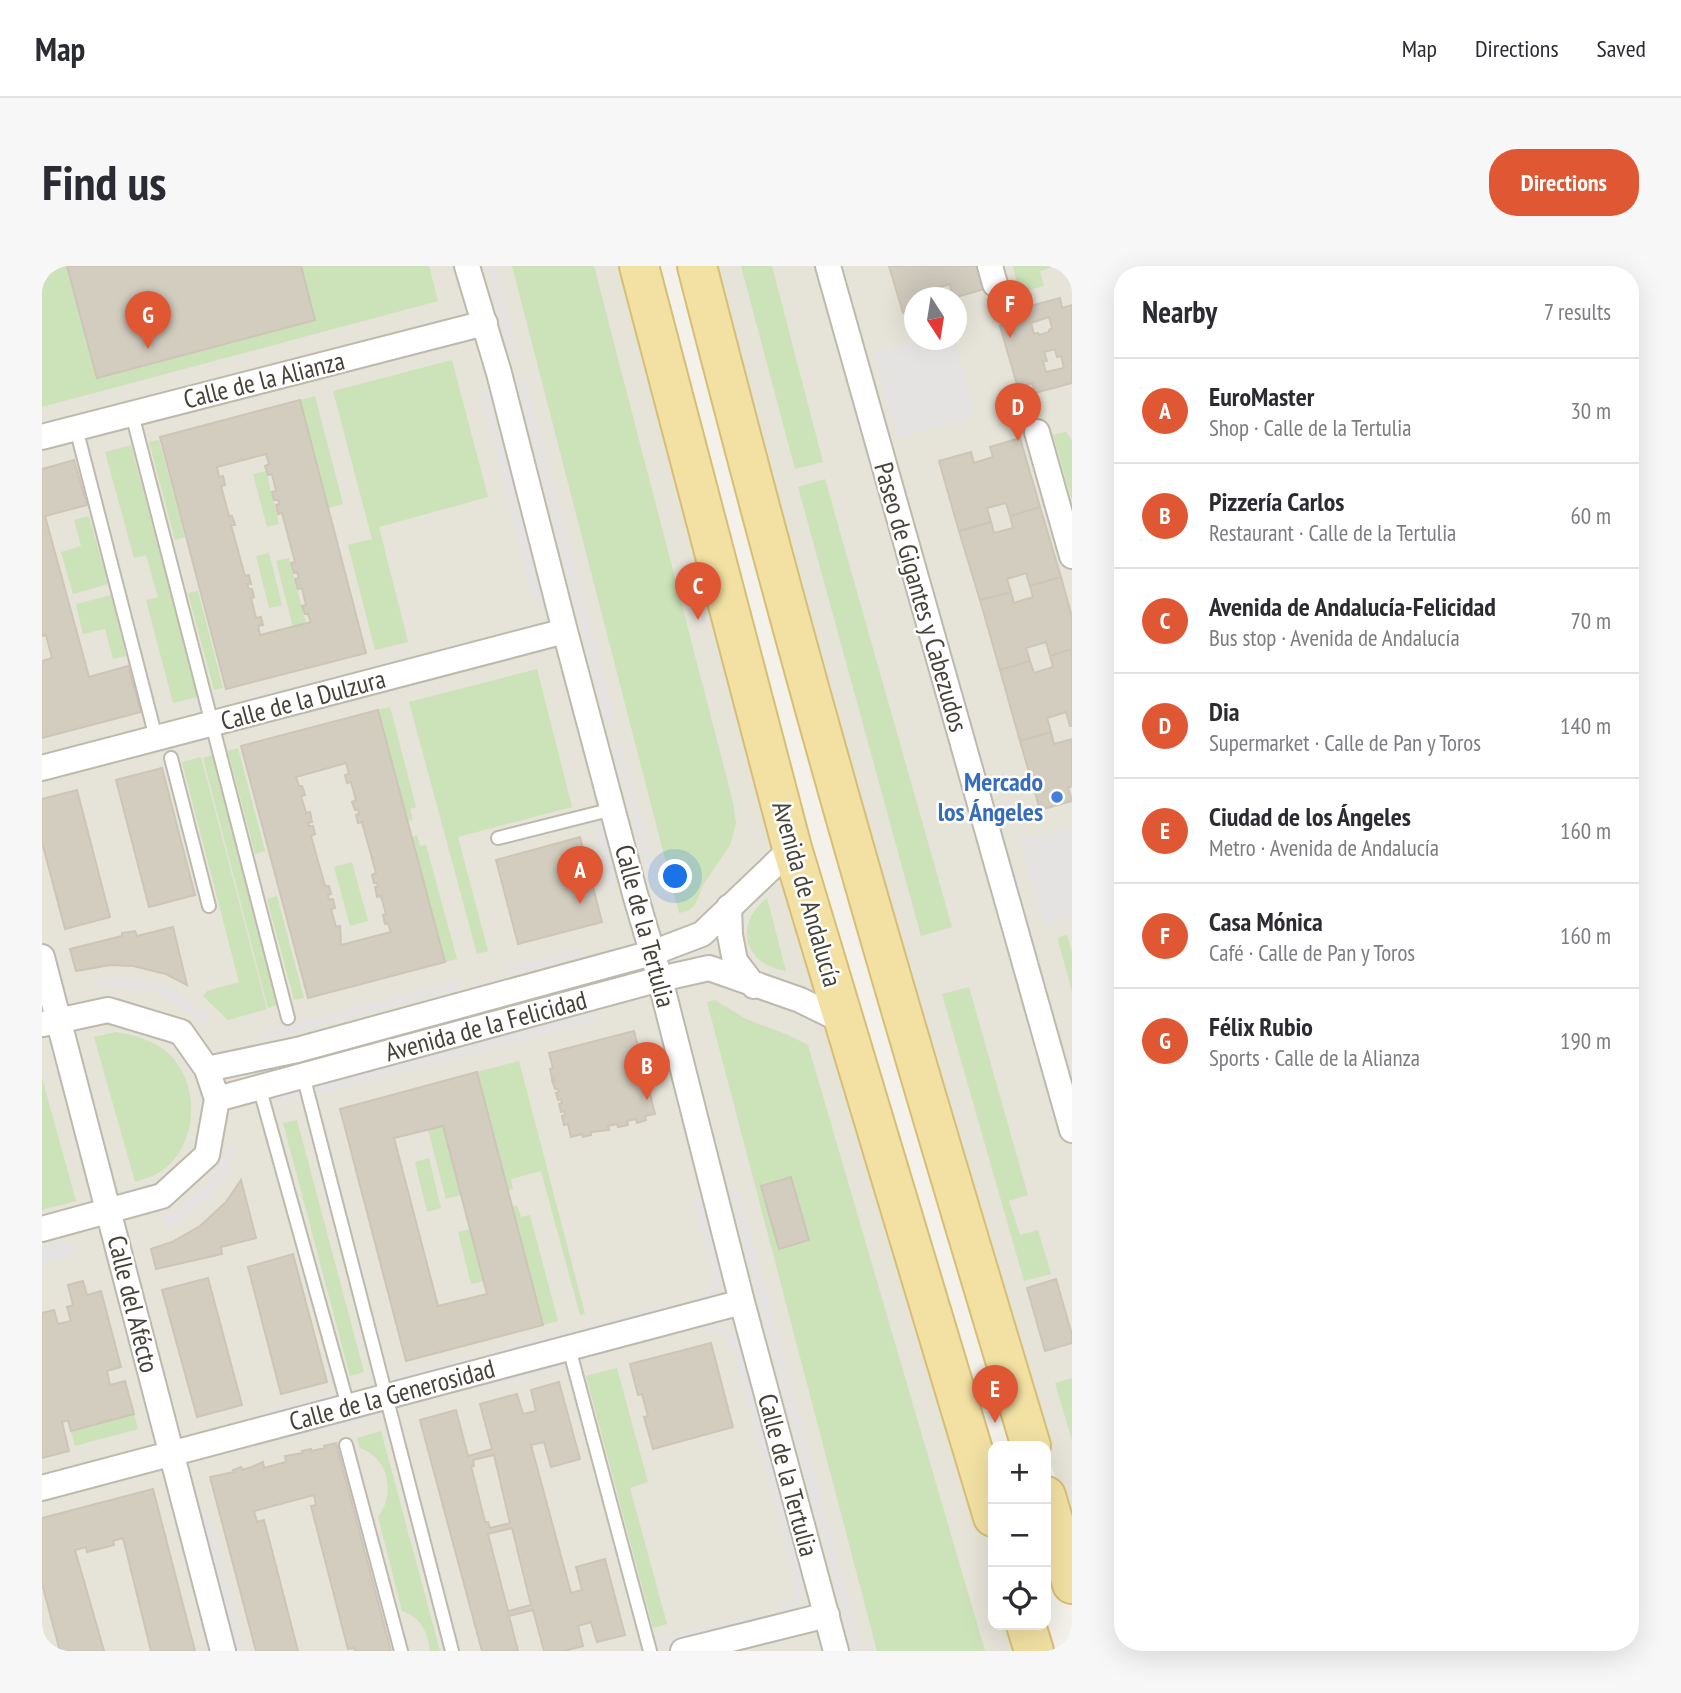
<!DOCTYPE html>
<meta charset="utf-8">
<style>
body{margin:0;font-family:"PT Sans Narrow",sans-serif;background:#f7f7f7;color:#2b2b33}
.controls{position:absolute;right:21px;bottom:21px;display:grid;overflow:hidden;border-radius:14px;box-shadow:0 7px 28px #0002}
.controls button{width:63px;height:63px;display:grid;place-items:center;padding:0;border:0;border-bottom:2px solid #e1e1e2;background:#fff;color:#2b2b33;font:35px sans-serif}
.compass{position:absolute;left:862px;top:21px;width:63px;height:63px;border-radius:50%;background:#fff;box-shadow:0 7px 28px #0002;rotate:168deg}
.you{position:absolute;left:634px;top:611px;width:24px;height:24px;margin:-18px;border:5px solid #fff;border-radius:50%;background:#1a73e8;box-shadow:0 0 0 10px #1a73e833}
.badge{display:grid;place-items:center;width:46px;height:46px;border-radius:50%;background:#e05833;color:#fff;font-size:23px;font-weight:700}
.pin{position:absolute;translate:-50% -58px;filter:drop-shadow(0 2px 4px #0008)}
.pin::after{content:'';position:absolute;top:37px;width:24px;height:21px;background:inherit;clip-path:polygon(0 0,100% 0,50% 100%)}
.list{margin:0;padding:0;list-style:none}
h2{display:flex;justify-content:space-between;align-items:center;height:91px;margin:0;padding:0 28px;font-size:30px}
h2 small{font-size:23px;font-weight:400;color:#7c7c81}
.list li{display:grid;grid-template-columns:46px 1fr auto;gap:21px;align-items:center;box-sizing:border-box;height:105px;padding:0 28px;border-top:2px solid #e1e1e2}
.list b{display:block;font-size:26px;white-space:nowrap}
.list p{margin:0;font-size:23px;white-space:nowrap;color:#7c7c81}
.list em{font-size:23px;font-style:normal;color:#7c7c81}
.icon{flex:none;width:38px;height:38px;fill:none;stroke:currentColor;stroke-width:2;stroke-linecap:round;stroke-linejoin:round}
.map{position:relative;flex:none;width:1030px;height:1385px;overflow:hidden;border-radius:28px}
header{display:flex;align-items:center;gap:42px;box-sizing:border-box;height:98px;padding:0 35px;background:#fff;border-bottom:2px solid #e1e1e2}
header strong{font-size:33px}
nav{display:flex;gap:38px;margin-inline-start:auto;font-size:24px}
.intro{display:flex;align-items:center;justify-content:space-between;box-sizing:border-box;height:168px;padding:0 42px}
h1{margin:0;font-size:49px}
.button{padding:18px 32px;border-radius:28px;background:#e05833;color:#fff;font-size:24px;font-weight:700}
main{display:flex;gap:42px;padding:0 42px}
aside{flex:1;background:#fff;border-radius:28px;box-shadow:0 7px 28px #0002}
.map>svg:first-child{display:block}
.residential{fill:#e6e3d8;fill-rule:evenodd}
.green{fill:#cce2b8}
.parking{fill:#e5e3e1}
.building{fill:#d3cdc0;stroke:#cdc5b5;stroke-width:2;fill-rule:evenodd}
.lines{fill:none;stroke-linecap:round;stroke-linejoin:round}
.lane-casing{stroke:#bdb9ad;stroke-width:16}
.street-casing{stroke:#bdb9ad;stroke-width:28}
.primary-casing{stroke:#d6bf75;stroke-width:42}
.lane{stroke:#fff;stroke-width:12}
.street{stroke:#fff;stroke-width:24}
.primary{stroke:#f2e1a3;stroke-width:38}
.shop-dot{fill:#3f7fe0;stroke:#fff;stroke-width:2.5}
.labels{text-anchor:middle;stroke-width:5;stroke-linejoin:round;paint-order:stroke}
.street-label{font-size:26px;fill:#464239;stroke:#fff}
.shop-label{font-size:26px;font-weight:bold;fill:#366cbe;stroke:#fff;text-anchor:end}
</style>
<header>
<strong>Map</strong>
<nav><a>Map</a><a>Directions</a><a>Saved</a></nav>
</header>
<div class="intro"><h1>Find us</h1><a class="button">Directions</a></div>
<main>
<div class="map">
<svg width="1030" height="1385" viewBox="0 0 1030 1385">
<rect width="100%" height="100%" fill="#f3f1ea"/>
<path class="residential" d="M 0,0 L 597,0 L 951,1251 L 951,1359 L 984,1359 L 992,1385 L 0,1385 Z
M 668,0 L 1030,0 L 1030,1256 L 980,1120 ZM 872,32 L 914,32 L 914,74 L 872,74 Z"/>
<path class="green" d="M 0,0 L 387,0 L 396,35 L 0,141 Z
M 470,0 L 552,0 L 691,536 L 694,557 L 688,579 L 661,619 L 653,639 L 646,645 L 637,647 Z
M 699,0 L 730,0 L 781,196 L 753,203 Z
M 971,0 L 1013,0 L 998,5 L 1002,20 L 979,26 L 976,19 L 967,22 L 967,20 L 975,17 Z
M 410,94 L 446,231 L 337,261 L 366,376 L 333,384 L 306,279 L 330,273 L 291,125 Z
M 273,130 L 301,238 L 286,242 L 258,134 Z
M 1024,166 L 1030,174 L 1030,235 L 1011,169 Z
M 117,174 L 143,271 L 133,274 L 107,176 Z
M 89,179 L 156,431 L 131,437 L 104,334 L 116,331 L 104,289 L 92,292 L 63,186 Z
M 224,205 L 237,258 L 225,261 L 211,208 Z
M 783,213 L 910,661 L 879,670 L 756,221 Z
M 47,250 L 66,318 L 31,328 L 19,286 L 39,280 L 32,254 Z
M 227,287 L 240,339 L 227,342 L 214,290 Z
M 247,292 L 264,357 L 251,361 L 234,295 Z
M 156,325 L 181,422 L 172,424 L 146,327 Z
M 69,329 L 84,390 L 71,393 L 63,363 L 41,368 L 34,338 Z
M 495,403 L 530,541 L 416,571 L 446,685 L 435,688 L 367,436 Z
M 348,441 L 374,541 L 368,543 L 371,554 L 366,555 L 336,444 Z
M 196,482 L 223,585 L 213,588 L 186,485 Z
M 170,489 L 235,739 L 226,742 L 161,492 Z
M 159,491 L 225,743 L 186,754 L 161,730 L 165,725 L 197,716 L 140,496 Z
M 375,569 L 378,580 L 384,579 L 415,693 L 403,696 L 370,571 Z
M 310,596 L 326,655 L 308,660 L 292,601 Z
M 235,630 L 262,732 L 252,734 L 225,633 Z
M 725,632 L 744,705 C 702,699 691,658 725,632 Z
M 1025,669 L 1030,686 L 1030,726 L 1016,674 L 1017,671 Z
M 927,721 L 986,929 L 967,935 L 978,969 L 996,964 L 1009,1008 L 982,1015 L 900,728 Z
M 673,734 L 704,753 L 744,768 L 766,779 L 943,1385 L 835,1385 L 665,736 Z
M 74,766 C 92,769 111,774 125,786 C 157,814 157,870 127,899 C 118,908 105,912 93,916 L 52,771 Z
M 477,795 L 543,1048 L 538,1049 L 499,905 L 469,913 L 471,923 L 466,924 L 435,806 Z
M 0,812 L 34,935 L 0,944 Z
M 255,854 L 322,1106 L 308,1110 L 241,857 Z
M 401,860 L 419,929 L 404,933 L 386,864 Z
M 387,892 L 399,942 L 385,946 L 373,896 Z
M 475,939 L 479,951 L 488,949 L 516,1055 L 501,1059 L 470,941 Z
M 428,963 L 442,1015 L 429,1018 L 416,966 Z
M 575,1102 L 606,1216 L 588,1222 L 625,1358 L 611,1362 L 544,1110 Z
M 1030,1112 L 1030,1174 L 1013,1117 Z
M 92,1148 L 96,1163 L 33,1180 L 29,1165 Z
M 339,1165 L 398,1385 L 388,1385 C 385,1365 380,1352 360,1345 L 336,1251 C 354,1228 347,1192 318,1182 L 315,1172 Z"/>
<path class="parking" d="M 445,0 L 453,0 L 477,94 L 470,96 Z
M 880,74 L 913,74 L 931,140 L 929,149 L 921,154 L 856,172 L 832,87 Z
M 484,115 L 573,456 L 565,458 L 476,116 Z
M 445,123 L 501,334 L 492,336 L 437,125 Z
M 579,476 L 615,612 L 607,614 L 571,478 Z
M 558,551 L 575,620 L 568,622 L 550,553 Z
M 1030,560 L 1030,652 L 1002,660 L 978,574 Z
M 539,682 L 541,690 L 468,709 L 466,701 Z
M 68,711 L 84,711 L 119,719 L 139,729 L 168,752 L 161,759 L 134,738 L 116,728 L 100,724 L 68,720 L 53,723 L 51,713 Z
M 418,714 L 420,722 L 219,774 L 217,766 Z
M 553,746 L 555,755 L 236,839 L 233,829 Z
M 186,879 L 196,882 L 181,914 L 170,928 L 144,951 L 123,962 L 119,953 L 139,942 L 163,921 L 181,893 Z
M 696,921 L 820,1385 L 811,1385 L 688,923 Z
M 658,931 L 679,1008 L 679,1016 L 674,1026 L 669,1033 L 657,1038 L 655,1031 L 664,1027 L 669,1019 L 671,1009 L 651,933 Z
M 30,973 L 34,990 L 0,999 L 0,981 Z
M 632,1036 L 634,1043 L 543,1068 L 541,1061 Z
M 668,1057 L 690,1065 L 697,1075 L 761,1317 L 761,1325 L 756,1338 L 746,1347 L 738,1349 L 736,1341 L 746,1337 L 752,1329 L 751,1307 L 691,1083 L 684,1071 L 676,1066 L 664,1066 L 662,1058 Z
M 527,1064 L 529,1071 L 449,1093 L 447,1085 Z
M 425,1091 L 427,1098 L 349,1119 L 347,1112 Z
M 522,1095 L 524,1102 L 434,1126 L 433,1119 Z
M 292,1126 L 294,1133 L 223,1152 L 222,1145 Z
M 342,1143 L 344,1150 L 239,1177 L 237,1171 Z
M 165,1243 L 202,1385 L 194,1385 L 157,1245 Z
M 139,1250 L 174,1385 L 166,1385 L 131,1251 Z
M 715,1347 L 717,1354 L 616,1381 L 614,1373 Z"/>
<path class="building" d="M 25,0 L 259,0 L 273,54 L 55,112 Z
M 847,0 L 936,0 L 942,23 L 911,32 L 908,18 L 889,24 L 891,32 L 872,32 L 872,43 L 861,47 Z
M 1018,32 L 1020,42 L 1030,39 L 1030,117 L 993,127 L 990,117 L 976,122 L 958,60 L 972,56 L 969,45 ZM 1007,51 L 1010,62 L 1007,64 L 1007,66 L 997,69 L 996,67 L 992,68 L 989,57 ZM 1013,83 L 1015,91 L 1019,90 L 1022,102 L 1004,106 L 1001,95 L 1005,95 L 1002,86 Z
M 258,134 L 324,387 L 184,423 L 118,171 ZM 224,188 L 227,198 L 223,200 L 226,209 L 230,208 L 234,225 L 230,226 L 232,234 L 236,234 L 238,238 L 234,239 L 236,248 L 240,247 L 253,296 L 249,297 L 252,307 L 255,306 L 257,312 L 253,313 L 256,323 L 260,322 L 264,339 L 260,340 L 263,348 L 266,348 L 269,356 L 218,369 L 216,360 L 221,359 L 219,351 L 214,352 L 209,332 L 212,331 L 210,323 L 207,323 L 205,318 L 209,318 L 207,309 L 203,310 L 189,259 L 193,259 L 190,250 L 187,250 L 179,220 L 183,219 L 181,210 L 177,211 L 175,201 Z
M 978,172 L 998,241 L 968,250 L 964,237 L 945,242 L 949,256 L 917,265 L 897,195 L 929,186 L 932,197 L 951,191 L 948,181 Z
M 32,194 L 45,239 L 3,250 L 47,411 L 86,400 L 99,446 L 0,472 L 0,395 L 10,392 L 4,369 L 0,370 L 0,203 Z
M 998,241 L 1019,311 L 988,320 L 984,307 L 965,313 L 969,326 L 938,334 L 917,265 L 949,256 L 952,267 L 971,262 L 968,250 Z
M 1019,311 L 1030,351 L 1030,383 L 1008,390 L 1004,376 L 984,382 L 988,395 L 958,404 L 938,334 L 969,326 L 972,337 L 991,331 L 988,320 Z
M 1030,383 L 1030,460 L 1028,460 L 1024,446 L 1005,452 L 1009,466 L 978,475 L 958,404 L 988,395 L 992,407 L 1011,401 L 1008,390 Z
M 336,444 L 403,696 L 266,732 L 199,480 ZM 304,497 L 307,508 L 303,509 L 305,517 L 309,516 L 314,534 L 310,536 L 313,544 L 316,543 L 317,548 L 314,549 L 316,557 L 320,556 L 334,607 L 330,609 L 332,617 L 335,617 L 336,620 L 333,621 L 335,631 L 339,630 L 344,648 L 341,649 L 343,658 L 346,657 L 349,666 L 299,679 L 298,660 L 294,661 L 289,643 L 293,642 L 291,633 L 287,634 L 286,629 L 289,628 L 287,620 L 283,620 L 269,570 L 273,568 L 271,560 L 267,560 L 266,557 L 270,556 L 268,546 L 264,547 L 259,530 L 263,529 L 260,520 L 257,520 L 254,511 Z
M 1009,466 L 1012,478 L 1030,473 L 1030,520 L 1026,522 L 1030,535 L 998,544 L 978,475 Z
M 120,502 L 153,629 L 107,641 L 74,514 Z
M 35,524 L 68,651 L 23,663 L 0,576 L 0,533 Z
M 538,571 L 560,656 L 476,678 L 454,594 Z
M 131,661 L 145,719 L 124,708 L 91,700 L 68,699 L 34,705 L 28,683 L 80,670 L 80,667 L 93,665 L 95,670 Z
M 592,765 L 613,848 L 603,850 L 604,854 L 595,857 L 594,853 L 585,855 L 586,859 L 576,861 L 575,858 L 566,860 L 567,864 L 549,866 L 549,869 L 541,871 L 540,868 L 529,871 L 526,858 L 522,859 L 520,850 L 523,849 L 522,845 L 519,846 L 517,838 L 520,837 L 519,833 L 516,834 L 514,827 L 517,826 L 516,823 L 513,823 L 510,814 L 513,814 L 512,811 L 510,812 L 508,803 L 511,802 L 507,787 Z
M 435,806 L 501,1059 L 364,1095 L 298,843 ZM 401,860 L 445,1028 L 396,1040 L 352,872 Z
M 749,911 L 767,974 L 737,983 L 719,920 Z
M 199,914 L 214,972 L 179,981 L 180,988 L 114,1003 L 109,983 L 130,976 L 158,960 L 184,936 Z
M 251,988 L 285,1116 L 239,1128 L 206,1001 Z
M 166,1012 L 200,1139 L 155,1151 L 120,1024 Z
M 1014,1013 L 1030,1069 L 1030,1077 L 1003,1085 L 985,1022 Z
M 41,1015 L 45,1029 L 59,1025 L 79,1101 L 65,1105 L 68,1119 L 83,1115 L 92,1148 L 29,1165 L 26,1154 L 20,1156 L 27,1185 L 0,1192 L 0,1047 L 12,1044 L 16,1058 L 29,1055 L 25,1041 L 31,1039 L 26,1019 Z
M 669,1077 L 691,1161 L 611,1183 L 602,1151 L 606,1150 L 600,1128 L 596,1129 L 588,1098 Z
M 517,1116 L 538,1193 L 509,1201 L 502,1176 L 489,1179 L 529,1327 L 540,1324 L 534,1301 L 563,1293 L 583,1369 L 555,1376 L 549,1356 L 536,1360 L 541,1380 L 522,1385 L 502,1385 L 491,1344 L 467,1350 L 476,1385 L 440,1385 L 378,1154 L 414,1144 L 426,1190 L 450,1183 L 438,1138 L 475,1128 L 481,1148 L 494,1145 L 489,1124 ZM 452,1189 L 468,1257 L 448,1262 L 446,1256 L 443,1256 L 429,1200 L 432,1200 L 431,1194 ZM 470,1262 L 489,1339 L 466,1345 L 446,1268 Z
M 294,1177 L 349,1385 L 313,1385 L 312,1382 L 306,1383 L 269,1240 L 274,1239 L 272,1229 L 212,1245 L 215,1256 L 222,1254 L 256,1385 L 214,1385 L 168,1211 L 192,1206 L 191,1204 L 199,1201 L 200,1204 L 210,1201 L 221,1196 L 222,1202 L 244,1196 L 243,1190 L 261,1187 L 260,1185 L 269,1183 L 269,1185 L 283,1182 L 282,1180 Z
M 111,1223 L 153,1385 L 109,1385 L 81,1272 L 71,1275 L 72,1279 L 45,1286 L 44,1281 L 33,1284 L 62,1385 L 18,1385 L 0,1318 L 0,1252 Z"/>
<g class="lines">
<g class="lane-casing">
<path id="lane" d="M 90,148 L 246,752
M 34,162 L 114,472
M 129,492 L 167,640
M 456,572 L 571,543
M 261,809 L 410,1385
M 217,820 L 306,1140
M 527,1082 L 608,1385
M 304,1179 L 359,1385"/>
</g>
<g class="street-casing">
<path id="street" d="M 425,0 L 457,107 L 523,365 L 593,628 L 618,713 L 700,1036 L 794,1385
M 786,0 L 1030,864
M 948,0 L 953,18
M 995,166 L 1030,290
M 0,171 L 443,57
M 0,502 L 523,365
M 687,641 L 688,669 L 693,695 L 712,720
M 0,691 L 181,1385
M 165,803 L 255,784 L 610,687 L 660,668 L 750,582
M 175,833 L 618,713 L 667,702 L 758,734 L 801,755
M 0,963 L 120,930 L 165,889 L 175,833 L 165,803 L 139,766 L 66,744 L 1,758
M 0,1222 L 700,1036
M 641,1385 L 785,1349"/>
</g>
<g class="primary-casing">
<path id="primary" d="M 597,0 L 750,582 L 951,1251
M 655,0 C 698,167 742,334 789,500 C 853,728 921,954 989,1180
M 1004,1230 L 1030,1318
M 984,1359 L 992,1385"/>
</g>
<use href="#lane" class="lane"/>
<use href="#street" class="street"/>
<use href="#primary" class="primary"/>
</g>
<circle class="shop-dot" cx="1015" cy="531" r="7"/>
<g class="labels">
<g class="street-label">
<text transform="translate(222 114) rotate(-14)" y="9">Calle de la Alianza</text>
<text transform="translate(879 331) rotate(74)" y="9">Paseo de Gigantes y Cabezudos</text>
<text transform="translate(261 434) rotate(-15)" y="9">Calle de la Dulzura</text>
<text transform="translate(765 628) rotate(74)" y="9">Avenida de Andalucía</text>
<text transform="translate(603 660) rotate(75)" y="9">Calle de la Tertulia</text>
<text transform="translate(444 760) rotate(-15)" y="9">Avenida de la Felicidad</text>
<text transform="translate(91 1038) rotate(76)" y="9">Calle del Afécto</text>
<text transform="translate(350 1129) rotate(-15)" y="9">Calle de la Generosidad</text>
<text transform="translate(746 1209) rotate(75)" y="9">Calle de la Tertulia</text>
</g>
<g class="shop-label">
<text x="1001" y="525">Mercado<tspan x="1001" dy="30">los Ángeles</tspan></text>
</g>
</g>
</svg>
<div class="controls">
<button>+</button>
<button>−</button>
<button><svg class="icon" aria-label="locate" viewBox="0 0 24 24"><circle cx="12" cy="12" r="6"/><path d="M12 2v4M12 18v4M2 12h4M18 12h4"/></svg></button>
</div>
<svg class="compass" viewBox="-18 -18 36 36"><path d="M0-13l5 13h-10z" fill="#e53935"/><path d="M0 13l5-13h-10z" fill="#7c7c81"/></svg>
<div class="you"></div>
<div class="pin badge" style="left:538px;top:638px">A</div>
<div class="pin badge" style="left:605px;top:834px">B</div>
<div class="pin badge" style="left:656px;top:354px">C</div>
<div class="pin badge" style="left:976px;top:175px">D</div>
<div class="pin badge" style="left:953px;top:1157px">E</div>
<div class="pin badge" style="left:968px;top:72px">F</div>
<div class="pin badge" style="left:106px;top:83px">G</div>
</div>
<aside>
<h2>Nearby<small>7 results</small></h2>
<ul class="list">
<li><span class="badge">A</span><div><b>EuroMaster</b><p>Shop · Calle de la Tertulia</p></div><em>30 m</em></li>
<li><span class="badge">B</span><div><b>Pizzería Carlos</b><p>Restaurant · Calle de la Tertulia</p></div><em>60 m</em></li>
<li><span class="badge">C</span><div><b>Avenida de Andalucía-Felicidad</b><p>Bus stop · Avenida de Andalucía</p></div><em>70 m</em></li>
<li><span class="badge">D</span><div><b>Dia</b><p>Supermarket · Calle de Pan y Toros</p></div><em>140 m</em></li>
<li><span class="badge">E</span><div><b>Ciudad de los Ángeles</b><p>Metro · Avenida de Andalucía</p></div><em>160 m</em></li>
<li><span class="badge">F</span><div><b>Casa Mónica</b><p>Café · Calle de Pan y Toros</p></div><em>160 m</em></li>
<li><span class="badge">G</span><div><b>Félix Rubio</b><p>Sports · Calle de la Alianza</p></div><em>190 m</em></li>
</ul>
</aside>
</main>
